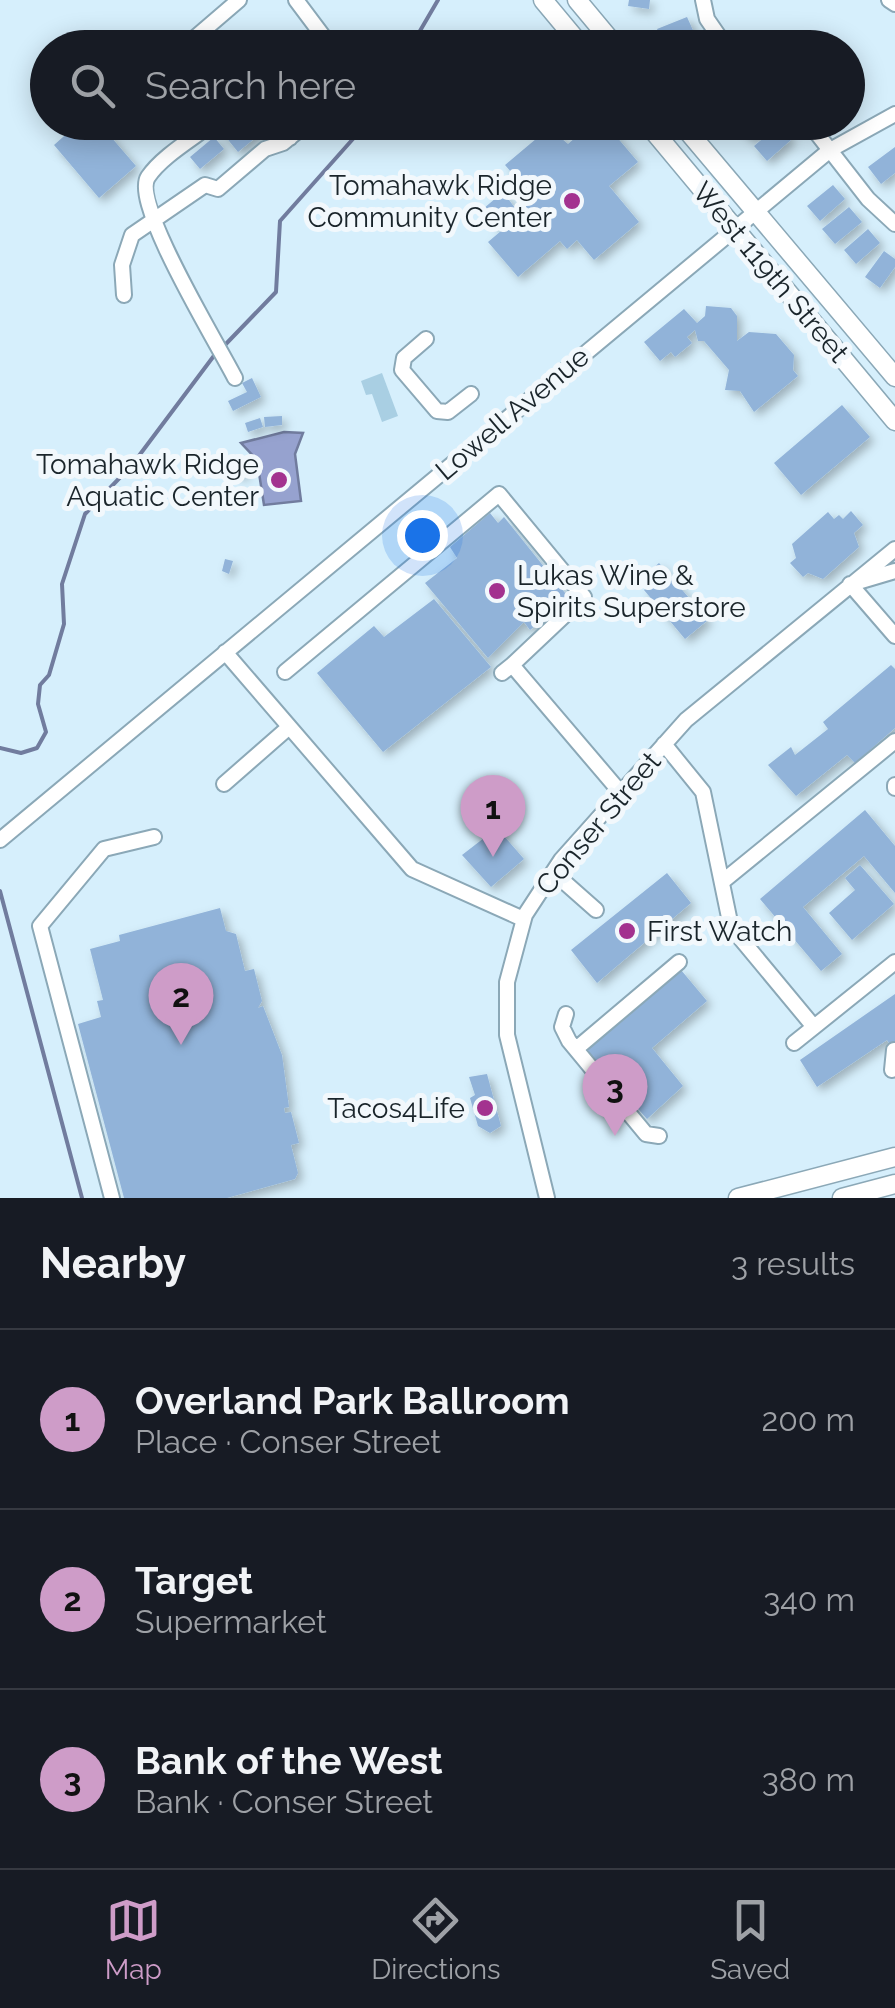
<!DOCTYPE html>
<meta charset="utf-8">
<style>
body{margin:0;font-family:Raleway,sans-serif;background:#242831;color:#f1f3f6}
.you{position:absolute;left:422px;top:535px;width:35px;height:35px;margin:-25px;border:8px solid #fff;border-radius:50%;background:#1a73e8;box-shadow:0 0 0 15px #1a73e833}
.badge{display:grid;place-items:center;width:65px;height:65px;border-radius:50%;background:#ce9cc8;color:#111;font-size:32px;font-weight:700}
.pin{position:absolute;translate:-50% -82px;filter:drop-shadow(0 2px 5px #0008)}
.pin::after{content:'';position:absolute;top:52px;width:35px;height:30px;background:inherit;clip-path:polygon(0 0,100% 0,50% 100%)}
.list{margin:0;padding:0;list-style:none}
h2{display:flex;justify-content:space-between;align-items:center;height:130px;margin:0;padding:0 40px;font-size:42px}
h2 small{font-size:32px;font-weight:400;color:#9ea1a6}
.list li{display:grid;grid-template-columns:65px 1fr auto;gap:30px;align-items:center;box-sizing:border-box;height:180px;padding:0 40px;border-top:2px solid #363941}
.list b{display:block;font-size:38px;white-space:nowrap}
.list p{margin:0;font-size:32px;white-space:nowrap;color:#9ea1a6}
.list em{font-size:32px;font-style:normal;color:#9ea1a6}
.icon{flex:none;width:55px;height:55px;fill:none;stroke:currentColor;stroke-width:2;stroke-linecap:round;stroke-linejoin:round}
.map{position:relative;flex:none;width:895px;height:1198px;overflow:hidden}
.search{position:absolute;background:#171b24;box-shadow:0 5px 25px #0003;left:30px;right:30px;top:30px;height:110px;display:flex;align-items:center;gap:25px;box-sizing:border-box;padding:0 35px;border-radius:55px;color:#9ea1a6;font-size:38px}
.sheet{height:670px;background:#171b24}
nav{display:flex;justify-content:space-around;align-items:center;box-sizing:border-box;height:140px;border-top:2px solid #363941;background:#171b24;font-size:28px;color:#9ea1a6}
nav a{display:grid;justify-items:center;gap:5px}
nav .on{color:#ce9cc8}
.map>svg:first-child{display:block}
.green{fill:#a9cfe3}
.water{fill:#96a2cf;stroke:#717c9e;stroke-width:2.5}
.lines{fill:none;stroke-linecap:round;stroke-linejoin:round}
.stream{stroke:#717c9e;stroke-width:4}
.building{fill:#91b3d9;filter:url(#shadow)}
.minor-casing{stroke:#8ba8b7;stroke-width:18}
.major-casing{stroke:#8ba8b7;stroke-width:21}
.minor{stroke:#fff;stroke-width:14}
.major{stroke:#fff;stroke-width:18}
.poi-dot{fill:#a3328f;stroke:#f2f8fc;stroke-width:4}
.labels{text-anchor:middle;stroke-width:10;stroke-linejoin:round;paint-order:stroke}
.poi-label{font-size:28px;fill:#1a252b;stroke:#f2f8fc;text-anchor:end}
.street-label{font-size:28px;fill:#1a252b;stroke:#f2f8fc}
</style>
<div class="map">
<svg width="895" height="1198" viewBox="0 0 895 1198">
<defs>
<filter id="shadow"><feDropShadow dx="4.5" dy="4.5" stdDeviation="5" flood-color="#0004"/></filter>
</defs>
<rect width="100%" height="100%" fill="#d6effc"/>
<path class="green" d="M 382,373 L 398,416 L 382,422 L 372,394 L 366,395 L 361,381 Z"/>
<path class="water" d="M 284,432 L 303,433 L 295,454 L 301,501 L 264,505 L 257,460 L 241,443 Z"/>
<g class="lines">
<path class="stream" d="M 410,48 L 438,0
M 223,347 L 276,292 L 280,221 L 368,122
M 0,748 L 21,753 L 37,748 L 46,732 L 38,704 L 40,685 L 49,675 L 64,624 L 62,584 L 85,514 L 132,465 L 216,353
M 0,891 L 82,1198"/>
</g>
<path class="building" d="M 629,0 L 650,0 L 649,9 L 628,6 Z
M 687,17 L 696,37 L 665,48 L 657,29 Z
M 301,34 L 312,48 L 285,48 Z
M 80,122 L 98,122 L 136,166 L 99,198 L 54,145 Z
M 231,122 L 261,122 L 266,129 L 238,152 L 221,131 Z
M 593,122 L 604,122 L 638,162 L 609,186 L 639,222 L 594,260 L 577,240 L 567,249 L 560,241 L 518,277 L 488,242 L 501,231 L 483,209 L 503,192 L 515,208 L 531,195 L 505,165 L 549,128 L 568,144 Z
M 735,122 L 771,122 L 751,140 Z
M 779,125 L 792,139 L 767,161 L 754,146 Z
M 214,137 L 224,149 L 200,169 L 190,157 Z
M 895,147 L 895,173 L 881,184 L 868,167 Z
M 833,185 L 845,199 L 820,221 L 807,206 Z
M 849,207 L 862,222 L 835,244 L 822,229 Z
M 868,229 L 880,243 L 856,264 L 844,250 Z
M 884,251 L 895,259 L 895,267 L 880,288 L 865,277 Z
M 706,306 L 731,308 L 737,316 L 737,341 L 749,332 L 776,334 L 794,355 L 793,370 L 798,376 L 754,412 L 740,391 L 725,390 L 729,370 L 704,341 L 698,341 L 695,330 L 687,337 L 692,343 L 675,357 L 671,352 L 660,361 L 644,342 L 684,309 L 697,323 L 705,316 Z
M 252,378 L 261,397 L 233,411 L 228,401 L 247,392 L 242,383 Z
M 842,405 L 870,437 L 801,495 L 774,463 Z
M 282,416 L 282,425 L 265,427 L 264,417 Z
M 260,418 L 263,427 L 248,432 L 245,423 Z
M 243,463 L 245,475 L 236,476 L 235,464 Z
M 851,511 L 863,525 L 854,533 L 859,547 L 823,579 L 808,573 L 803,577 L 790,563 L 796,558 L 792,544 L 828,512 L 834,519 L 839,515 L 843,519 Z
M 490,513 L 498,523 L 504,517 L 569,598 L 530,630 L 524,622 L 488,658 L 425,583 L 457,558 L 450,547 Z
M 225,559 L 233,561 L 229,574 L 222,571 Z
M 659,563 L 708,620 L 685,639 L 644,590 L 659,576 L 652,569 Z
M 434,599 L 491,667 L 383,752 L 317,673 L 374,626 L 384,637 Z
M 891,665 L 895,669 L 895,728 L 855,763 L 847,755 L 796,796 L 768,765 L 791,747 L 795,755 L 828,729 L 823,722 Z
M 865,810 L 895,846 L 895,893 L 864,856 L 803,907 L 842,954 L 821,971 L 760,899 Z
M 497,828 L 524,859 L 491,887 L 462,855 Z
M 860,865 L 894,904 L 852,940 L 829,913 L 855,890 L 845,878 Z
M 667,873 L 691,903 L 597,983 L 571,950 Z
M 220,908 L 226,931 L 236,934 L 245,971 L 254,969 L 262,1001 L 258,1008 L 263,1006 L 282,1055 L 289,1107 L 284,1108 L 285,1113 L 291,1112 L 299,1143 L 291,1145 L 298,1173 L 295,1179 L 227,1198 L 124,1198 L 78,1024 L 101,1017 L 97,1001 L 103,1000 L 90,949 L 120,941 L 119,935 Z
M 681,970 L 707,1001 L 652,1048 L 683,1086 L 647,1119 L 586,1050 Z
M 895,994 L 895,1052 L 887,1040 L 817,1087 L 800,1060 Z
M 487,1074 L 501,1126 L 490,1133 L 478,1126 L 470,1098 L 475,1095 L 469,1077 Z"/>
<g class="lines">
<g class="minor-casing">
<path id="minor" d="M 296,0 L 332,48
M 703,0 L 707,19 L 727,48
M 889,0 L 895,4
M 203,31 L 214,48
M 183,48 L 239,0
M 214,122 C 194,138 162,156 148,177 C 131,203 219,346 235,378
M 276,122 L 290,138
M 808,122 L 868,199 L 895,224
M 124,295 L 122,265 L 132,235 L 205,185 L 218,189 L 265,149 L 283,143 L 309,122
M 426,339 L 404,358 L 402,370 L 437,411 L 448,412 L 471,394
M 850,584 L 895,636
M 851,584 L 895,571
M 225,652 L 412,869 L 523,919
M 285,672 L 499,494 L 584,597 L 512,665
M 502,673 L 512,665 L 621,793
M 664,744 L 703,792 L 731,927 L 814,1027 L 895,962
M 224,784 L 288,728
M 895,785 L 895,788
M 0,840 L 830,150 L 895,114
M 553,872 L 596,910
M 722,882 L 895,741
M 566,1014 L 562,1027 L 569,1041 L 646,1134 L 659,1136
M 794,1043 L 814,1027
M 576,1049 L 679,962
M 892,1070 L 894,1050
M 112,1198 L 40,926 L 104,849 L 154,837
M 547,1198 L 507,1035 L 507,982 L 525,915 L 561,860 L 686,720 L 895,549"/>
</g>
<g class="major-casing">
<path id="major" d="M 543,0 L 583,48
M 577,0 L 617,48
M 646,122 L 895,421
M 680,122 L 895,377
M 738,1198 L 895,1157
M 842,1198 L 895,1184"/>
</g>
<use href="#minor" class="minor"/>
<use href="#major" class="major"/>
</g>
<g class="poi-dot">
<circle cx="572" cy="201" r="10"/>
<circle cx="279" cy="480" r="10"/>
<circle cx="497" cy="591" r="10"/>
<circle cx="627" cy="931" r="10"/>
<circle cx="485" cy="1108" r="10"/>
</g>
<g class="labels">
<g class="poi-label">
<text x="552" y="195">Tomahawk Ridge<tspan x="552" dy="32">Community Center</tspan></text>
<text x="259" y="474">Tomahawk Ridge<tspan x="259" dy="32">Aquatic Center</tspan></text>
<text x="517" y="585" text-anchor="start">Lukas Wine &amp;<tspan x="517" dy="32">Spirits Superstore</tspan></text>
<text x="647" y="941" text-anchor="start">First Watch</text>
<text x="465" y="1118">Tacos4Life</text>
</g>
<g class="street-label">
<text transform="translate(771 272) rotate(50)" y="10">West 119th Street</text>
<text transform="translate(512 413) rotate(-40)" y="10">Lowell Avenue</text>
<text transform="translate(598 823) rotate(-50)" y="10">Conser Street</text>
</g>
</g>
</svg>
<div class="you"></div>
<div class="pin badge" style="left:493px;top:857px">1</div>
<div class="pin badge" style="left:181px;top:1045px">2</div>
<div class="pin badge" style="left:615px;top:1136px">3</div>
<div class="search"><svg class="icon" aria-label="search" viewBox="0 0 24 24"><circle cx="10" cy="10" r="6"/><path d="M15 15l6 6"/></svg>Search here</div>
</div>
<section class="sheet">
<h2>Nearby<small>3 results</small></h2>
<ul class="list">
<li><span class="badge">1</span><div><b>Overland Park Ballroom</b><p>Place · Conser Street</p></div><em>200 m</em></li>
<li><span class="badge">2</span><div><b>Target</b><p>Supermarket</p></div><em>340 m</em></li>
<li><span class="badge">3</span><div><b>Bank of the West</b><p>Bank · Conser Street</p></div><em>380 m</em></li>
</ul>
</section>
<nav>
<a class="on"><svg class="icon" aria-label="map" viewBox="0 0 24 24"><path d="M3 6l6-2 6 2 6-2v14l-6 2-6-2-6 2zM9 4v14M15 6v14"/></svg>Map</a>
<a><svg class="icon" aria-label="directions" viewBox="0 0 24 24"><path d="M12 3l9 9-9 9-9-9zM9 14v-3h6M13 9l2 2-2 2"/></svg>Directions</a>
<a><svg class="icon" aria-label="saved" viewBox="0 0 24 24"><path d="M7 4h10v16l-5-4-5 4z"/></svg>Saved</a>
</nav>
